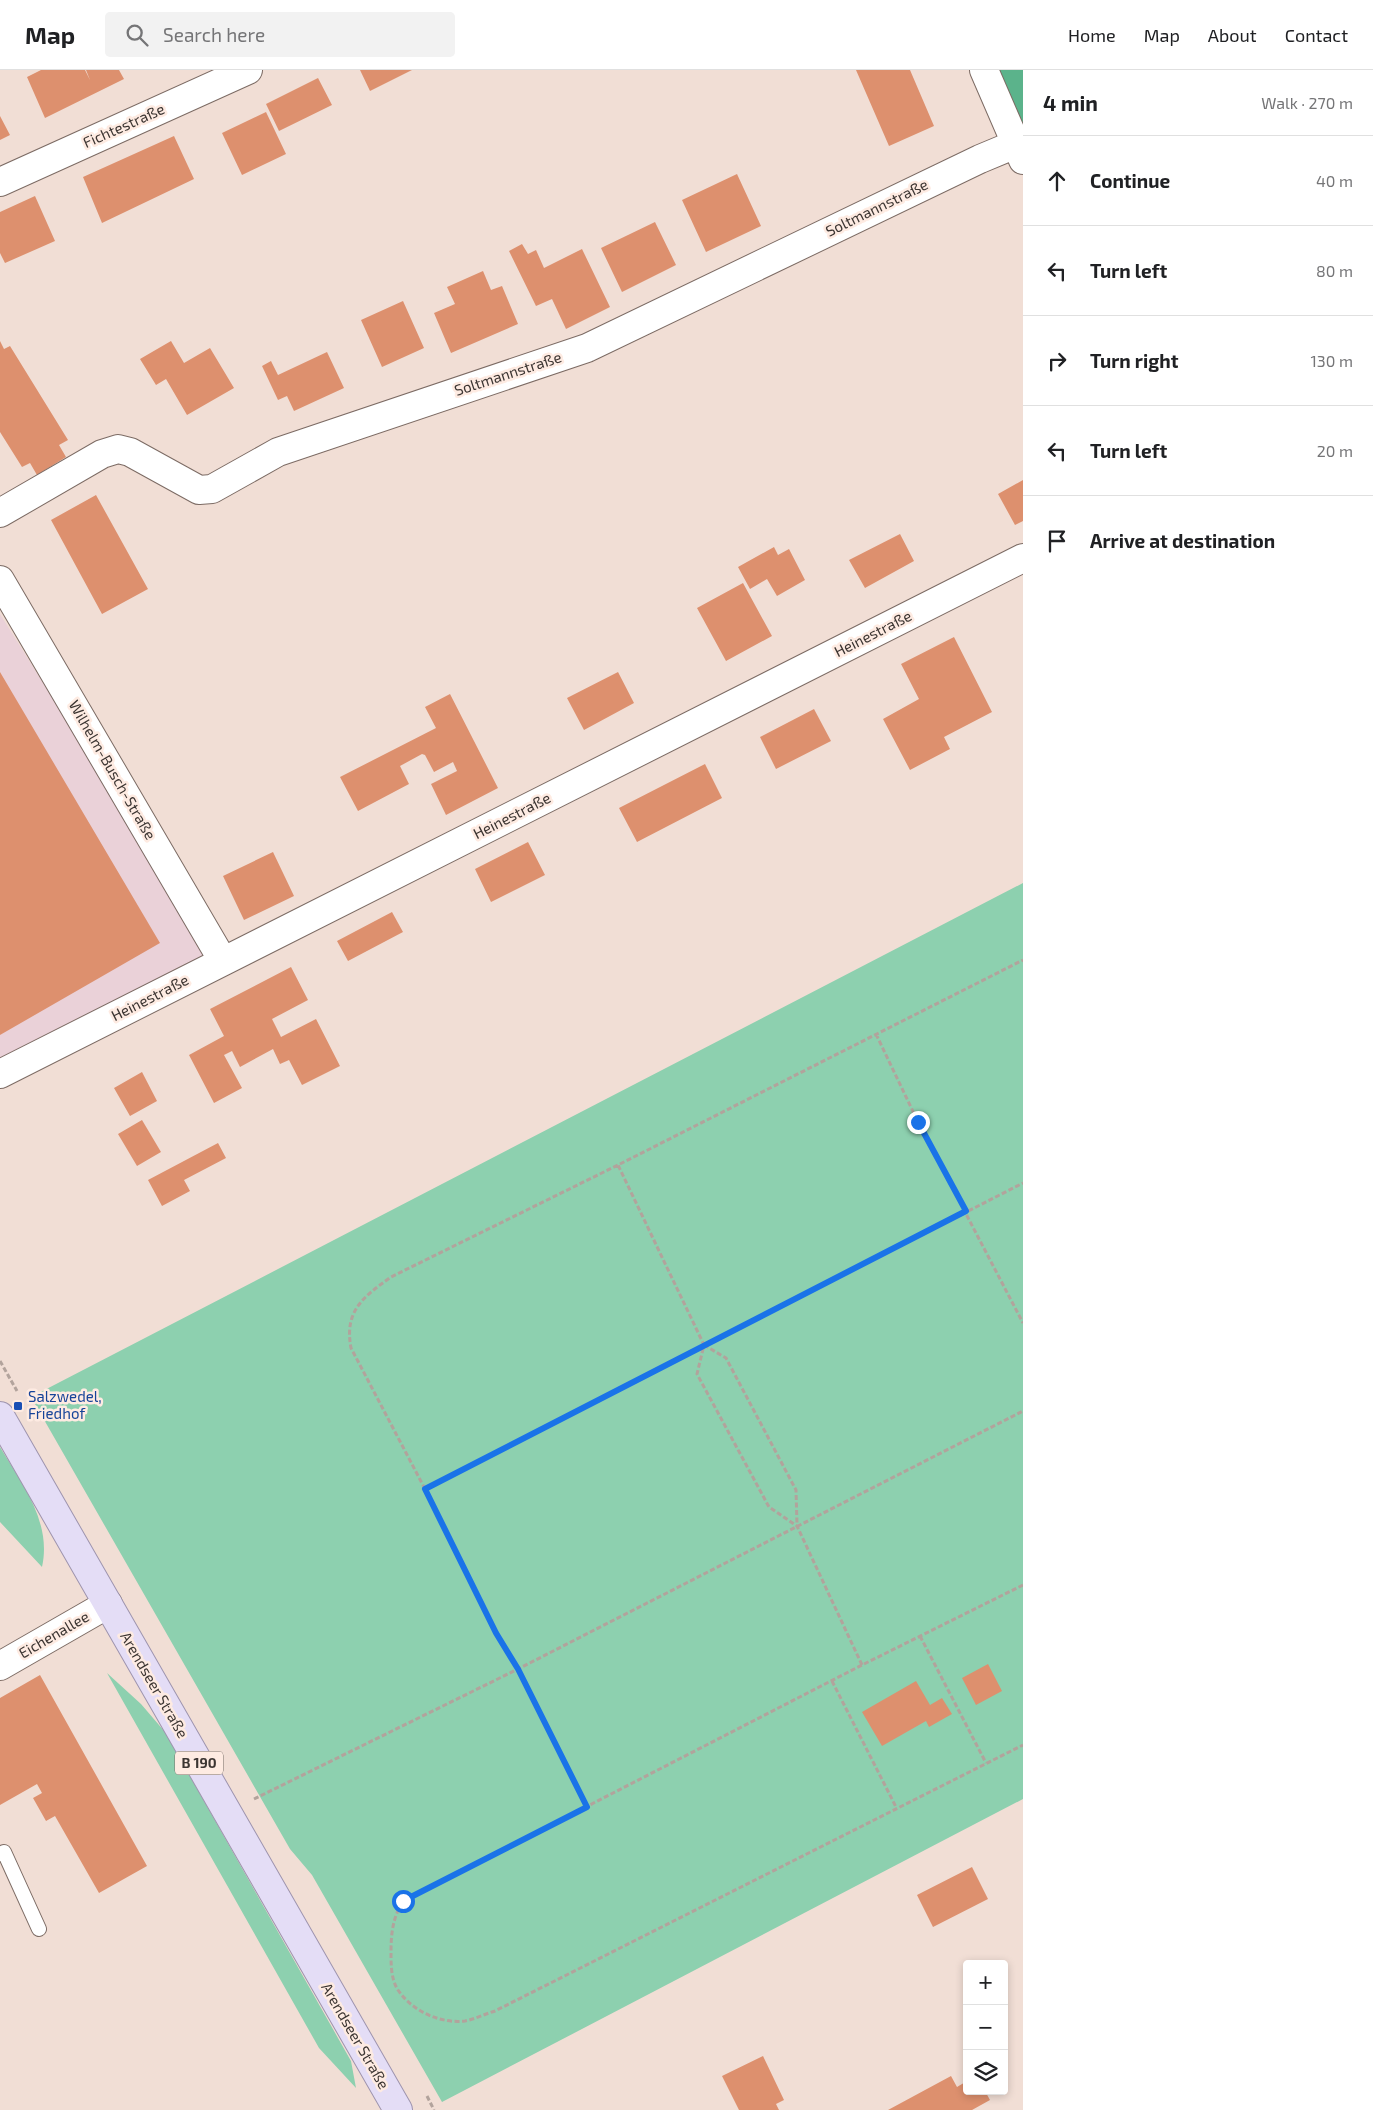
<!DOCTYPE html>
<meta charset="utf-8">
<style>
body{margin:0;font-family:"Exo 2",sans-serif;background:#f2f2f2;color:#202124}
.controls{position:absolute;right:15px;bottom:15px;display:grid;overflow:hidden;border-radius:5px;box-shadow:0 2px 8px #0003}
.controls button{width:45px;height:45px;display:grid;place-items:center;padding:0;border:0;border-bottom:1px solid #e0e0e0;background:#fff;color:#202124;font:25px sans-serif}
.stop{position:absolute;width:15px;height:15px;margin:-11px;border:4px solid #1a73e8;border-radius:50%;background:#fff}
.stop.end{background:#1a73e8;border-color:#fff;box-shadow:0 1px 5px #0008}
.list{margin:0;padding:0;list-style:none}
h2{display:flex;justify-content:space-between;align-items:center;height:65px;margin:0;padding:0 20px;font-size:21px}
h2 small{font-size:16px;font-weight:400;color:#757577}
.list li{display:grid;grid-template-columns:32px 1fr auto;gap:15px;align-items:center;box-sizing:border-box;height:90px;padding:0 20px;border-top:1px solid #e0e0e0}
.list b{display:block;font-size:19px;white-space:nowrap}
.list em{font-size:16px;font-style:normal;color:#757577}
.icon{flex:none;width:28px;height:28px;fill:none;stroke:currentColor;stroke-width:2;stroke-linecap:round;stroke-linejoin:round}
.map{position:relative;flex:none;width:1023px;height:2040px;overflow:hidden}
header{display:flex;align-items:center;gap:30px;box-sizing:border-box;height:70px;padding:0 25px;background:#fff;border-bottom:1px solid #e0e0e0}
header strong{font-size:24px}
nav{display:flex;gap:28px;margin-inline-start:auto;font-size:18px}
.search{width:350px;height:45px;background:#f2f2f2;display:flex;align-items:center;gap:12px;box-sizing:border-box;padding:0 18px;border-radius:5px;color:#757577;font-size:19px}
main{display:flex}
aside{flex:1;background:#fff}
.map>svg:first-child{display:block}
.commercial{fill:#ead1d8}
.green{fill:#8dd0af}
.forest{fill:#5bb38b}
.building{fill:#dd906e}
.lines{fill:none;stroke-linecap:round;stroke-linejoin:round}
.lane-casing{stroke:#7c6b64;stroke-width:16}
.street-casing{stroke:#7c6b64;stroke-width:30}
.primary-casing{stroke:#9e94ae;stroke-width:30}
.path{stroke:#b2a39c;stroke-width:3;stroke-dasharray:5 2.5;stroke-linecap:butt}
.lane{stroke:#fff;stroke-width:14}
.street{stroke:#fff;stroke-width:28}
.primary{stroke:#e4ddf6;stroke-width:28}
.route{stroke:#1a73e8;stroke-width:6}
.transit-dot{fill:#1a4fb4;stroke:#feebe2;stroke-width:2}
.labels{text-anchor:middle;stroke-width:5;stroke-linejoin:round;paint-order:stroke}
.shield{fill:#feebe2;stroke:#766c67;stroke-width:1}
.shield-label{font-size:14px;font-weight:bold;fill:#3c3532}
.street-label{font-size:15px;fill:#3c3532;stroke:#feebe2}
.transit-label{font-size:15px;fill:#164399;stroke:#feebe2;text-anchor:start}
</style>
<header>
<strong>Map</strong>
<div class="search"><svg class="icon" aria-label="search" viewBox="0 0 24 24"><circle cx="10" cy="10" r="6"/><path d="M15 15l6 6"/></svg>Search here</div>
<nav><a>Home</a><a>Map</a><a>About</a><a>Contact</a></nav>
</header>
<main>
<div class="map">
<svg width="1023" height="2040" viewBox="0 0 1023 2040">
<rect width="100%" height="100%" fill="#f1ded5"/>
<path class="commercial" d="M 0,544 L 216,890 L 0,999 Z"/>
<path class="green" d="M 1023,813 L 1023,1729 L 442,2032 L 312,1805 L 290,1779 L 31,1327 Z
M 0,1377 C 22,1414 52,1452 42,1497 L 0,1452 Z
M 107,1603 L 141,1634 L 165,1662 L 351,1991 L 356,2018 L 319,1978 Z"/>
<path class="forest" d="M 995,0 L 1023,0 L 1023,64 Z"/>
<path class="building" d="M 41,0 L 85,0 L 90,10 L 86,0 L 119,0 L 124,9 L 45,48 L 27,7 Z
M 360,0 L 412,0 L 370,21 Z
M 856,0 L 910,0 L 934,56 L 889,76 Z
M 318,8 L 332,35 L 279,61 L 266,34 Z
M 266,42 L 286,84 L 242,105 L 222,63 Z
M 0,46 L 10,65 L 0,70 Z
M 174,66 L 194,109 L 102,153 L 83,107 Z
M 737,104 L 761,156 L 706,182 L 682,130 Z
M 35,126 L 55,171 L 5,193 L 0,183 L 0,142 Z
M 655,152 L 676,195 L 622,222 L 601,178 Z
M 522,174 L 528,184 L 536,180 L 544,198 L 582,179 L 610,237 L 566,259 L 552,229 L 536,236 L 509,181 Z
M 483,201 L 491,220 L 502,216 L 518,254 L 451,283 L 434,243 L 455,234 L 447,217 Z
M 403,231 L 424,278 L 382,297 L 361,250 Z
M 0,271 L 4,279 L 10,276 L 68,370 L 59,375 L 66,387 L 37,405 L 30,393 L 22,397 L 0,362 Z
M 171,271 L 184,293 L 210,278 L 234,318 L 187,345 L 166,309 L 156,315 L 140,289 Z
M 327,282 L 344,318 L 294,341 L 287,326 L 278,330 L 262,296 L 271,291 L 278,305 Z
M 1023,410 L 1023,451 L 1015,455 L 998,424 Z
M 96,425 L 148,519 L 102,544 L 51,450 Z
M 900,464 L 914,491 L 865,518 L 849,490 Z
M 774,477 L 778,485 L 789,479 L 805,510 L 777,526 L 767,509 L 750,519 L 738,497 Z
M 743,513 L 772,566 L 726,591 L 697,538 Z
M 954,567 L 992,642 L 944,667 L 950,679 L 910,700 L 883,649 L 919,629 L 901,594 Z
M 0,602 L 160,873 L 0,965 Z
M 618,602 L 634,633 L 584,660 L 567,628 Z
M 450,624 L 498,718 L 446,745 L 431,714 L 457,701 L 453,692 L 434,702 L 425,685 L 422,684 L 400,696 L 409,714 L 358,741 L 340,707 L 436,658 L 425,637 Z
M 814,639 L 831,671 L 776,699 L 760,667 Z
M 705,694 L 722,728 L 637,772 L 619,738 Z
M 528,772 L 545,805 L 491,832 L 475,799 Z
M 273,782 L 294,826 L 244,850 L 223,806 Z
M 392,842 L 403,862 L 348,891 L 337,871 Z
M 291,897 L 308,930 L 272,949 L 281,967 L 316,949 L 340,996 L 302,1015 L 289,990 L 280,994 L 273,979 L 240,997 L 232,981 L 224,985 L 242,1018 L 214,1033 L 189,985 L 224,966 L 210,939 Z
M 142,1002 L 157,1031 L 130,1046 L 114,1018 Z
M 142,1050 L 161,1082 L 137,1096 L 118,1064 Z
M 218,1073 L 226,1088 L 184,1110 L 190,1121 L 162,1136 L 148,1110 Z
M 988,1594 L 1002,1621 L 976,1635 L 962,1608 Z
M 40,1605 L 147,1796 L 99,1823 L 55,1746 L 46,1751 L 33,1728 L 42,1723 L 37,1714 L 0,1735 L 0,1628 Z
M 916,1611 L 930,1635 L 942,1628 L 952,1644 L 929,1657 L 926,1651 L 882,1676 L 862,1642 Z
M 972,1797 L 988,1829 L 933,1857 L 917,1825 Z
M 763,1986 L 784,2030 L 776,2034 L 779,2040 L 739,2040 L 722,2006 Z
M 951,2006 L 957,2017 L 967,2011 L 967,2021 L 985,2021 L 990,2030 L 972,2040 L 888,2040 Z"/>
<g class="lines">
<g class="lane-casing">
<path id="lane" d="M 0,1784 L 4,1782 L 39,1859"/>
</g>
<g class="street-casing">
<path id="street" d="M 984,0 L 1023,90
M 0,112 L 248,0
M 0,443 L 102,384 L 118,379 L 130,382 L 199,420 L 212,419 L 278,382 L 587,278 L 980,89 L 1016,74
M 0,510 L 223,891
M 0,1004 L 1023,488
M 0,1596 L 108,1534"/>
</g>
<g class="primary-casing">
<path id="primary" d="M 0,1346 L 398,2040"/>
</g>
<path class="path" d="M 876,964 L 918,1052 L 1023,1253
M 704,1275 L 726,1288 L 796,1420 L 797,1455
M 0,1291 L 17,1321
M 425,1419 L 351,1278 C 344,1241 363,1227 391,1207 L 618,1095
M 1023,1515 L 862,1595 L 403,1831 C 393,1847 391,1863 391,1882 C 391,1895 391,1909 398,1920 C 412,1941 440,1954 465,1951 C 475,1949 485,1944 495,1941 L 1023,1675
M 920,1566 L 986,1693
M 862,1595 L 797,1456 L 769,1437 L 697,1304 L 704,1275 L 618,1095 L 1023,890
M 832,1611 L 896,1737
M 254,1729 L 518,1599 L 1023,1341
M 587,1737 L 518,1599 L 496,1563 L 425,1419 L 1023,1113
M 427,2026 L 434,2040"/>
<use href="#lane" class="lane"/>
<use href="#street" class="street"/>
<use href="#primary" class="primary"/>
</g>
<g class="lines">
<path class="route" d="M 403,1831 L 587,1737 L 518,1599 L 496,1563 L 425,1419 L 966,1141 L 918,1052"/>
</g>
<rect class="transit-dot" x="13" y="1331" width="10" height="10" rx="2.5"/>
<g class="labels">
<rect class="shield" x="175" y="1681.5" width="48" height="23" rx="4"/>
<g class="shield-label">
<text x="199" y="1698">B 190</text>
</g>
<g class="street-label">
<text transform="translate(124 56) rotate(-24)" y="5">Fichtestraße</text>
<text transform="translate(877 138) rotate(-26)" y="5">Soltmannstraße</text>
<text transform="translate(508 304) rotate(-18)" y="5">Soltmannstraße</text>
<text transform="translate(873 564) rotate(-27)" y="5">Heinestraße</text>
<text transform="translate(112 700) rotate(60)" y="5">Wilhelm-Busch-Straße</text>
<text transform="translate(512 746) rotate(-27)" y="5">Heinestraße</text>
<text transform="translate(150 928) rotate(-27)" y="5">Heinestraße</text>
<text transform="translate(54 1565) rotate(-30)" y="5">Eichenallee</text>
<text transform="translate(154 1615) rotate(60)" y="5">Arendseer Straße</text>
<text transform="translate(355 1966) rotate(60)" y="5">Arendseer Straße</text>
</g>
<g class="transit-label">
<text x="28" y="1332">Salzwedel,<tspan x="28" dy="17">Friedhof</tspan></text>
</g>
</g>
</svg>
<div class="controls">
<button>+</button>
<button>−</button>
<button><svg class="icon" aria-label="layers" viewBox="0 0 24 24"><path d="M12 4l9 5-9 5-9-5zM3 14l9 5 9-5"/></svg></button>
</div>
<div class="stop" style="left:403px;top:1831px"></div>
<div class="stop end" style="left:918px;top:1052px"></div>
</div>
<aside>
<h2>4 min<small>Walk · 270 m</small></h2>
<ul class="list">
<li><svg class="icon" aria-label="ahead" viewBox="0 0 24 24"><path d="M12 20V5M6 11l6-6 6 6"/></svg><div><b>Continue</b></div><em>40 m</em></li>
<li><svg class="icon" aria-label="left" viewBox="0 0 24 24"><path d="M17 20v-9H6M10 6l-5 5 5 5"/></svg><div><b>Turn left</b></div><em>80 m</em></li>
<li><svg class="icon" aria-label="right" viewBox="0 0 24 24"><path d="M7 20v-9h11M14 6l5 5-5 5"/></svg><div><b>Turn right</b></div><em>130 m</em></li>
<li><svg class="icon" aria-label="left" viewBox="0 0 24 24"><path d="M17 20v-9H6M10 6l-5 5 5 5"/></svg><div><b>Turn left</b></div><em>20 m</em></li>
<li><svg class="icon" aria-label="arrive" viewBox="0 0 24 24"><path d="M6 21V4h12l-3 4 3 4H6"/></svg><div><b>Arrive at destination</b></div></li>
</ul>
</aside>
</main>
